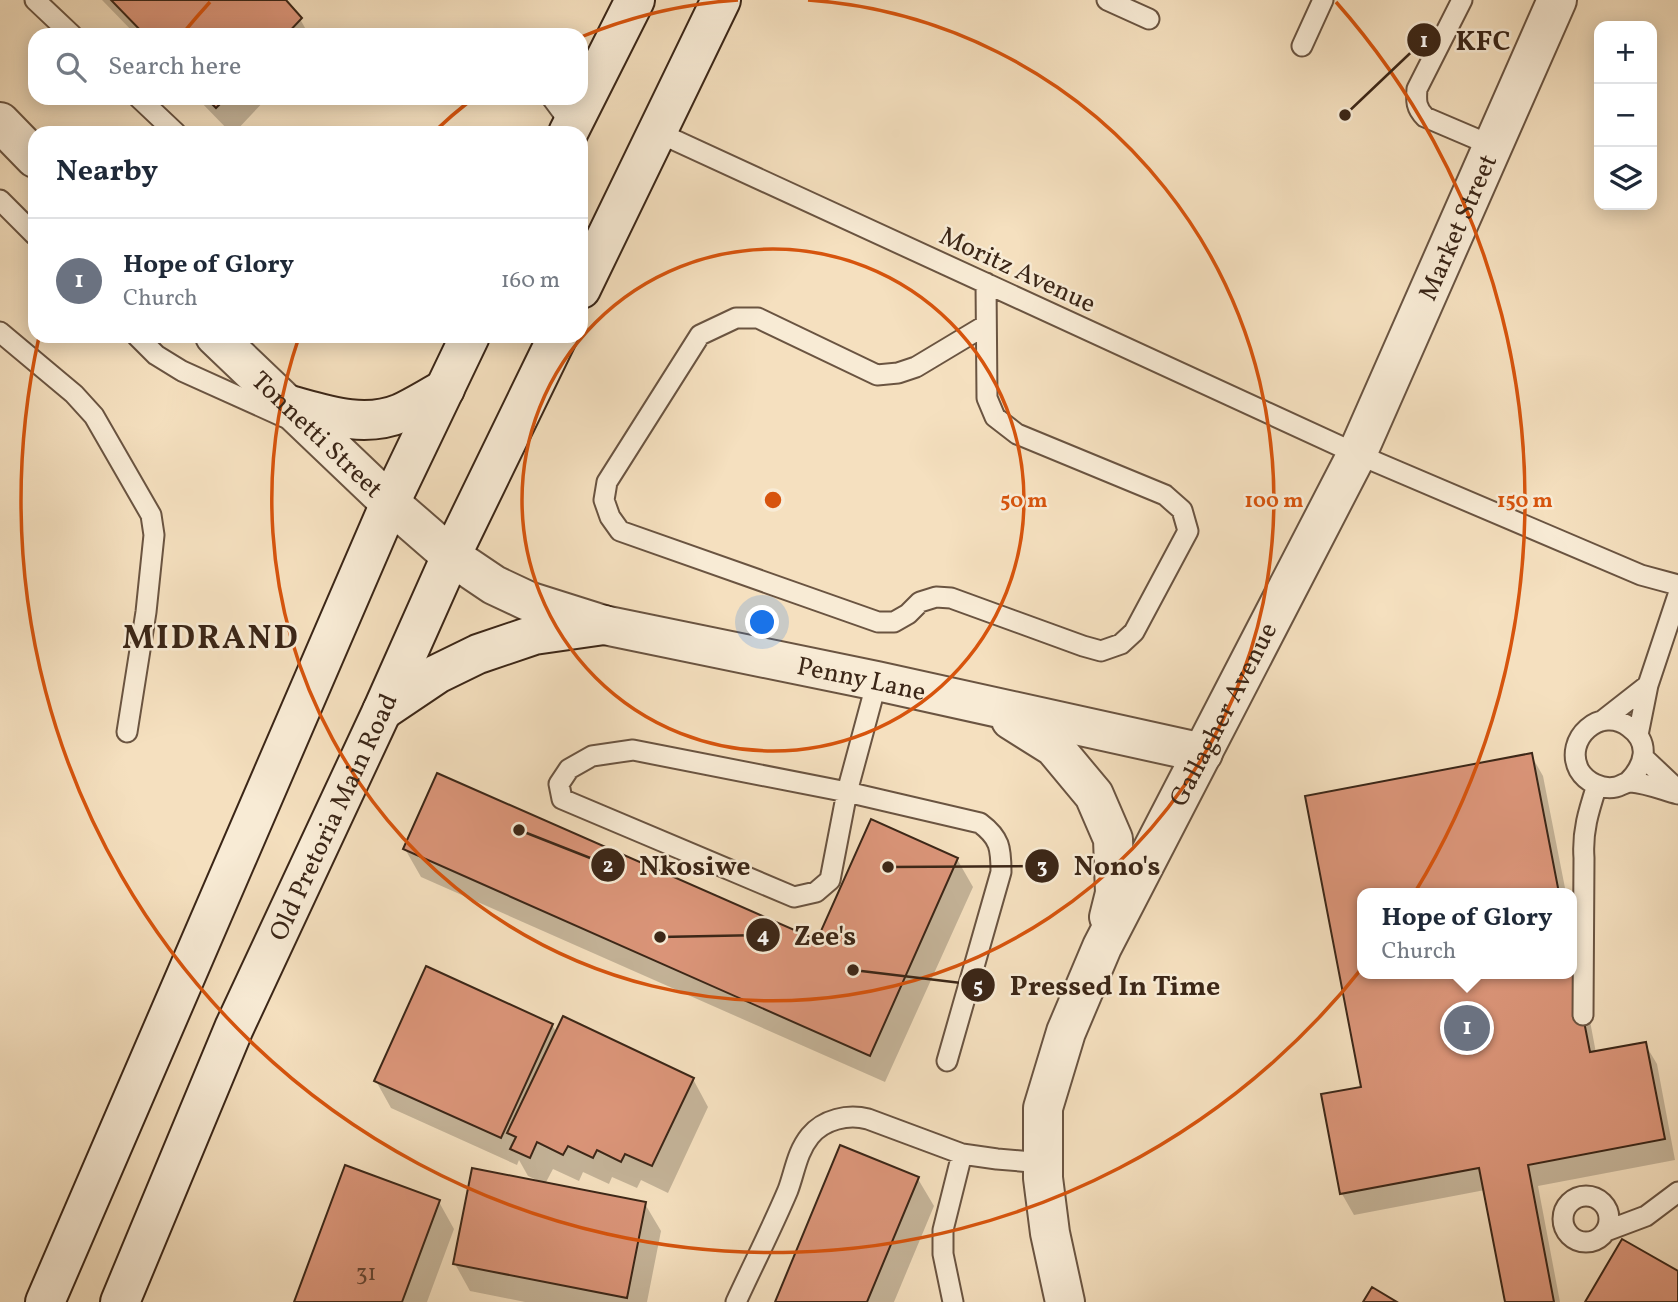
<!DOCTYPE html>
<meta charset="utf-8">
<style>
body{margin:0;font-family:Vollkorn,serif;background:#f6f6f7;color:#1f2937}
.controls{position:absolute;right:21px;top:21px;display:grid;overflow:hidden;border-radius:14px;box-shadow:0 4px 18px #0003}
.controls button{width:63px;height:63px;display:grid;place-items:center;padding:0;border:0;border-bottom:2px solid #e0e1e3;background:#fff;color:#1f2937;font:35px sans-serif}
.you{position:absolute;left:763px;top:623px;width:24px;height:24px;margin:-18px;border:5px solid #fff;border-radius:50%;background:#1a73e8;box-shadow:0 0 0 10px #1a73e833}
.badge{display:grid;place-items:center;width:46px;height:46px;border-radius:50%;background:#ea580c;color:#fff;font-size:23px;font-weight:700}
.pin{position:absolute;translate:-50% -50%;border:4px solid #fff;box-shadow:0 2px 7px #0006}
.popup{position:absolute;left:1357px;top:888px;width:220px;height:91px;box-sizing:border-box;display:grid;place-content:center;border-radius:14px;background:#fff;filter:drop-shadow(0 2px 5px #0005);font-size:23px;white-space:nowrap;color:#747a83}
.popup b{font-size:26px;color:#1f2937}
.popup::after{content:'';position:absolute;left:50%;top:100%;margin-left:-14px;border:14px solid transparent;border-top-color:#fff}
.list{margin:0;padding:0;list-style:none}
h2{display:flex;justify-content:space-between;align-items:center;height:91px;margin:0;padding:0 28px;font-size:30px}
h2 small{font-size:23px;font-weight:400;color:#747a83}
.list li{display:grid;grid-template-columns:46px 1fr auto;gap:21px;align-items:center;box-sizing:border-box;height:126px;padding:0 28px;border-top:2px solid #e0e1e3}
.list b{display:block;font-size:26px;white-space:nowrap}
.list p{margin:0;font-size:23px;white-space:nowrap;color:#747a83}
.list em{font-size:23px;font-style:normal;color:#747a83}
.icon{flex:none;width:38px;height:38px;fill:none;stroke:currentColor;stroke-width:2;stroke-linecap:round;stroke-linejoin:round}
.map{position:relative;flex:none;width:1678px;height:1302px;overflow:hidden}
.search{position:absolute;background:#fff;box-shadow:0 4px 18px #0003;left:28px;top:28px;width:560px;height:77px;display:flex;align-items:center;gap:18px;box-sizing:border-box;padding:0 24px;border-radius:21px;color:#747a83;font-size:26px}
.panel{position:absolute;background:#fff;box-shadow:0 4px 18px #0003;left:28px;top:126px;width:560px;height:217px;border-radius:21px}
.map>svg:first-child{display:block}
.shadow{fill:#0003}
.building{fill:#db9579;stroke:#3b2617;stroke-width:2}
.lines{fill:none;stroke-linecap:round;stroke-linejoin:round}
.service-casing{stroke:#6a5441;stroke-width:23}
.minor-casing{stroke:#6a5441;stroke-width:42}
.tertiary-casing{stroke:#6a5441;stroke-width:42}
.secondary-casing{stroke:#3b2617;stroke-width:42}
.service{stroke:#f8ebd5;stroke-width:19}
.minor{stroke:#f8ebd5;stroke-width:38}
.tertiary{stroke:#f8ebd5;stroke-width:38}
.secondary{stroke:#f8ebd5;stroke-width:38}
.ring{fill:none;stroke:#d7540d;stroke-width:3.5}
.labels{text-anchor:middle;stroke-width:5;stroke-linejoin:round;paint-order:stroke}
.number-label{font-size:23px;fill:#634230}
.street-label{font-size:26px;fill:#3b2617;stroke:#f8ebd5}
.district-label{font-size:33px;font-weight:bold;letter-spacing:2px;fill:#3b2617;stroke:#f8ebd5}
.centre{fill:#d7540d;stroke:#f8ebd5;stroke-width:3.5}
.ring-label{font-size:21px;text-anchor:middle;font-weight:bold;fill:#d7540d;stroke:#f8ebd5;stroke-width:5;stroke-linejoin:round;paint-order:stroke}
.leader{fill:none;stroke:#3b2617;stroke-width:2.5}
.callout-dot{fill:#3b2617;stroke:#f8ebd5;stroke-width:2.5}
.mark-label{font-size:21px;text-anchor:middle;font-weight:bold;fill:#fff}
.callout-label{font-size:28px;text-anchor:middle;font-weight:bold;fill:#3b2617;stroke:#f8ebd5;stroke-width:5;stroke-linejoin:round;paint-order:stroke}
</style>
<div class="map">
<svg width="1678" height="1302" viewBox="0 0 1678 1302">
<rect width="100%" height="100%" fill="#f5e0bf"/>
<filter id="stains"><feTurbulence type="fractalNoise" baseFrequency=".00286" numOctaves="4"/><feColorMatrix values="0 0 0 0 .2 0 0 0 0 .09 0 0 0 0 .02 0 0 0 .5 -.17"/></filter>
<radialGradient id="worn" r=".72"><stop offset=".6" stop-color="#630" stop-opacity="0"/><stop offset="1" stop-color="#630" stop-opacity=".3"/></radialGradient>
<path class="shadow" d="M 102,0 L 283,0 L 300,19 L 309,35 L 136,35 Z
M 197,98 L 267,98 L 234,133 L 231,133 Z
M 1531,755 L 1543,776 L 1566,893 L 1362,893 L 1362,974 L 1572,974 L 1572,925 L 1596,1053 L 1645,1044 L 1657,1064 L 1675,1160 L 1538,1186 L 1560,1302 L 1507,1302 L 1485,1190 L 1354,1215 L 1342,1194 L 1323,1096 L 1363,1088 L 1307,798 Z
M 405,849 L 817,943 L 957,859 L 973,887 L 885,1082 L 421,877 Z
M 552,1025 L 557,1033 L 693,1079 L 708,1107 L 668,1193 L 641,1180 L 637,1188 L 612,1177 L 609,1184 L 583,1172 L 579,1181 L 553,1169 L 545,1184 L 645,1204 L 661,1231 L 647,1302 L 525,1302 L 470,1291 L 455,1264 L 541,1182 L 528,1176 L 519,1160 L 517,1165 L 391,1108 L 376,1081 Z
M 918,1179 L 934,1206 L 894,1302 L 777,1302 Z
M 439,1202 L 454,1229 L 427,1302 L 296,1302 Z"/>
<path class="building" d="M 111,0 L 286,0 L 302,18 L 286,35 L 145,35 Z
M 206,98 L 226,98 L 216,108 Z
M 1532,753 L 1559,893 L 1362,893 L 1362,974 L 1572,974 L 1572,960 L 1590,1052 L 1646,1042 L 1665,1139 L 1528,1165 L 1554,1302 L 1505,1302 L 1479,1168 L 1340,1194 L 1321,1094 L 1361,1087 L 1305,796 Z
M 437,773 L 817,940 L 871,819 L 958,858 L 870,1056 L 403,849 Z
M 426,966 L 553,1024 L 501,1138 L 374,1081 Z
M 563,1016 L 694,1078 L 652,1166 L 625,1154 L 621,1162 L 597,1150 L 593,1158 L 568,1146 L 563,1155 L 537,1142 L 530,1158 L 510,1149 L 516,1137 L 507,1133 Z
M 840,1145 L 919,1177 L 867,1302 L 775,1302 Z
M 345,1165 L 440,1200 L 402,1302 L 294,1302 Z
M 472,1168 L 646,1202 L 627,1298 L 453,1264 Z
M 1622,1239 L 1678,1271 L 1678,1302 L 1585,1302 Z
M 1372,1287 L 1397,1302 L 1363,1302 Z"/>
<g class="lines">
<g class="service-casing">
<path id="service" d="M 35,0 L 72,35
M 1107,0 L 1149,19
M 1462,0 L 1417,89 C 1416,101 1416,108 1425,117 L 1493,146
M 1302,46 L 1323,0
M 139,98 L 176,133
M 552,98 L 572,125
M 657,132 L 1357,454 L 1641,575 L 1678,585
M 0,200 L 35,235
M 986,283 L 987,398 L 995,417 L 1017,434 L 1165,495 L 1182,510 L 1188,531 L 1134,632 L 1121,644 L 1101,651 L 1083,646 L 951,598 L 936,597 L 920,602 L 908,614 L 894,622 L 878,622 L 620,531 L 610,517 L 604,500 L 607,482 L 700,335 L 736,318 L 758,318 L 877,375 L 898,373 L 916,367 L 986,325
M 0,332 L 74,394 L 94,416 L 151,515 L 154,535 L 146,612 L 127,732
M 137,336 L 156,355 L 182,371 L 284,417
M 877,681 L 847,792 L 830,880 L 816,892 L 794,897 L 562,799 L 559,784 L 569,769 L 592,756 L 633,750 L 847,792 L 980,823 C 1000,838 1001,848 1001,872 L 947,1061
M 1602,721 L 1648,685
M 1638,735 L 1648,685 L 1678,595
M 1643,757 L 1678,790
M 1628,782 C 1645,765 1651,743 1629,727 C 1601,705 1563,739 1579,770 C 1586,782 1602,790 1616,787 C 1621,786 1625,782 1631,782 C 1646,783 1663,790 1678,794
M 1583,1015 L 1584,858 C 1582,831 1589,810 1597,785
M1563 1219a23 23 0 1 1 46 0a23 23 0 1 1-46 0Z
M 1606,1231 L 1646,1216 L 1678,1192
M 736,1302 C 753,1265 772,1228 788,1190 C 795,1171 797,1152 810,1136 C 824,1119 848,1114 868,1119 L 962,1154 L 997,1159 L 1043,1163
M 953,1302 L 943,1254 L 943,1230 L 962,1154"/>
</g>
<g class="minor-casing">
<g id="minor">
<path d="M 0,122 L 35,158"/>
<path id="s1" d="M 215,336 L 390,503"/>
</g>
</g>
<g class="tertiary-casing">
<g id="tertiary">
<path id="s2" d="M 390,503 L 451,556 L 494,585 L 528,601 L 604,625 L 877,681 L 1203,753"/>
<path d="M 1011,720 L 1054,747 L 1094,795 L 1113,839 L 1115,893 L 1109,917"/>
<path id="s3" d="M 1065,1302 L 1050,1233 L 1043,1178 L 1043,1108 L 1066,1032 L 1102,947 L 1357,454 L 1557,0"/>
</g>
</g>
<g class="secondary-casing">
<g id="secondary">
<path d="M 568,133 L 635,0"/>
<path d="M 581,289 L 721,0"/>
<path d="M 286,404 C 323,414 363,429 401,413 C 416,406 430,397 445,389"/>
<path d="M 382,711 L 437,674 L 478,654 L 534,635 L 604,625"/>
<path d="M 45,1302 L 390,503 L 470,336"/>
<path id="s4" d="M 120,1302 L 234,1028 L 382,711 L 451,556 L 558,336"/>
</g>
</g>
<use href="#service" class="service"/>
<use href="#minor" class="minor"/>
<use href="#tertiary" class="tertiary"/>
<use href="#secondary" class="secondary"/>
</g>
<g class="ring">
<circle cx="773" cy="500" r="251"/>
<path d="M435 131A501 501 0 0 1 471 100M581 37A501 501 0 0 1 738 0M808 0A501 501 0 1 1 299 337"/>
<path d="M184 32A752 752 0 0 1 210 2M1336 2A752 752 0 1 1 39 337"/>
</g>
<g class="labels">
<g class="number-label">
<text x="366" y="1280">31</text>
</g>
<g class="street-label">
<text dy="9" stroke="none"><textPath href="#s3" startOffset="1171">Market Street</textPath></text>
<text transform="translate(1018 269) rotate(25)" y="9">Moritz Avenue</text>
<text dy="9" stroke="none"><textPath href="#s1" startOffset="142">Tonnetti Street</textPath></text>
<text dy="9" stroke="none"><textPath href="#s2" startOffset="513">Penny Lane</textPath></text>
<text dy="9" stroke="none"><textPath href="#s3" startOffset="630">Gallagher Avenue</textPath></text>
<text dy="9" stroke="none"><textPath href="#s4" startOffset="530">Old Pretoria Main Road</textPath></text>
</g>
<g class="district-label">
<text x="211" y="648">MIDRAND</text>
</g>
</g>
<circle cx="773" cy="500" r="10" class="centre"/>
<g class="ring-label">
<text x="1024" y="507">50 m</text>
<text x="1274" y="507">100 m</text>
<text x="1525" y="507">150 m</text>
</g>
<path class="leader" d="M1345 115L1424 40M519 830L608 865M888 867L1042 866M660 937L763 935M853 970L978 985"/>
<g class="callout-dot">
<circle cx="1345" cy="115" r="7"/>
<circle cx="519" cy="830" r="7"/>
<circle cx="888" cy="867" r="7"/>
<circle cx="660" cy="937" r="7"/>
<circle cx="853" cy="970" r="7"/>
<circle cx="1424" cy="40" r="18"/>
<circle cx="608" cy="865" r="18"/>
<circle cx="1042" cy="866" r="18"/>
<circle cx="763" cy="935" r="18"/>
<circle cx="978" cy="985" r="18"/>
</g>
<g class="mark-label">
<text x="1424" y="47">1</text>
<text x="608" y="872">2</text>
<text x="1042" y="873">3</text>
<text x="763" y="942">4</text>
<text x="978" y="993">5</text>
</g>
<g class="callout-label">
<text x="1483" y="50">KFC</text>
<text x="695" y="875">Nkosiwe</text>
<text x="1117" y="875">Nono's</text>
<text x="825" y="945">Zee's</text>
<text x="1115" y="995">Pressed In Time</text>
</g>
<rect width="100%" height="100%" filter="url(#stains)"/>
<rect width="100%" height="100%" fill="url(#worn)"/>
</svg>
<div class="controls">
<button>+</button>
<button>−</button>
<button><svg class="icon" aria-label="layers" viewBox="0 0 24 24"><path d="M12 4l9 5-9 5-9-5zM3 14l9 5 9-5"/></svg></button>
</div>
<div class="you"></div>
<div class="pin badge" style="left:1467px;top:1028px;background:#6b7280">1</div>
<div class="popup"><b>Hope of Glory</b>Church</div>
<div class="search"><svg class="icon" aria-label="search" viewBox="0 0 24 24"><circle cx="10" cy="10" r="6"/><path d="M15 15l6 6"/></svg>Search here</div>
<section class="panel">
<h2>Nearby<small></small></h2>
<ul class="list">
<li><span class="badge" style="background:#6b7280">1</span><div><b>Hope of Glory</b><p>Church</p></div><em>160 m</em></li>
</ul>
</section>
</div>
